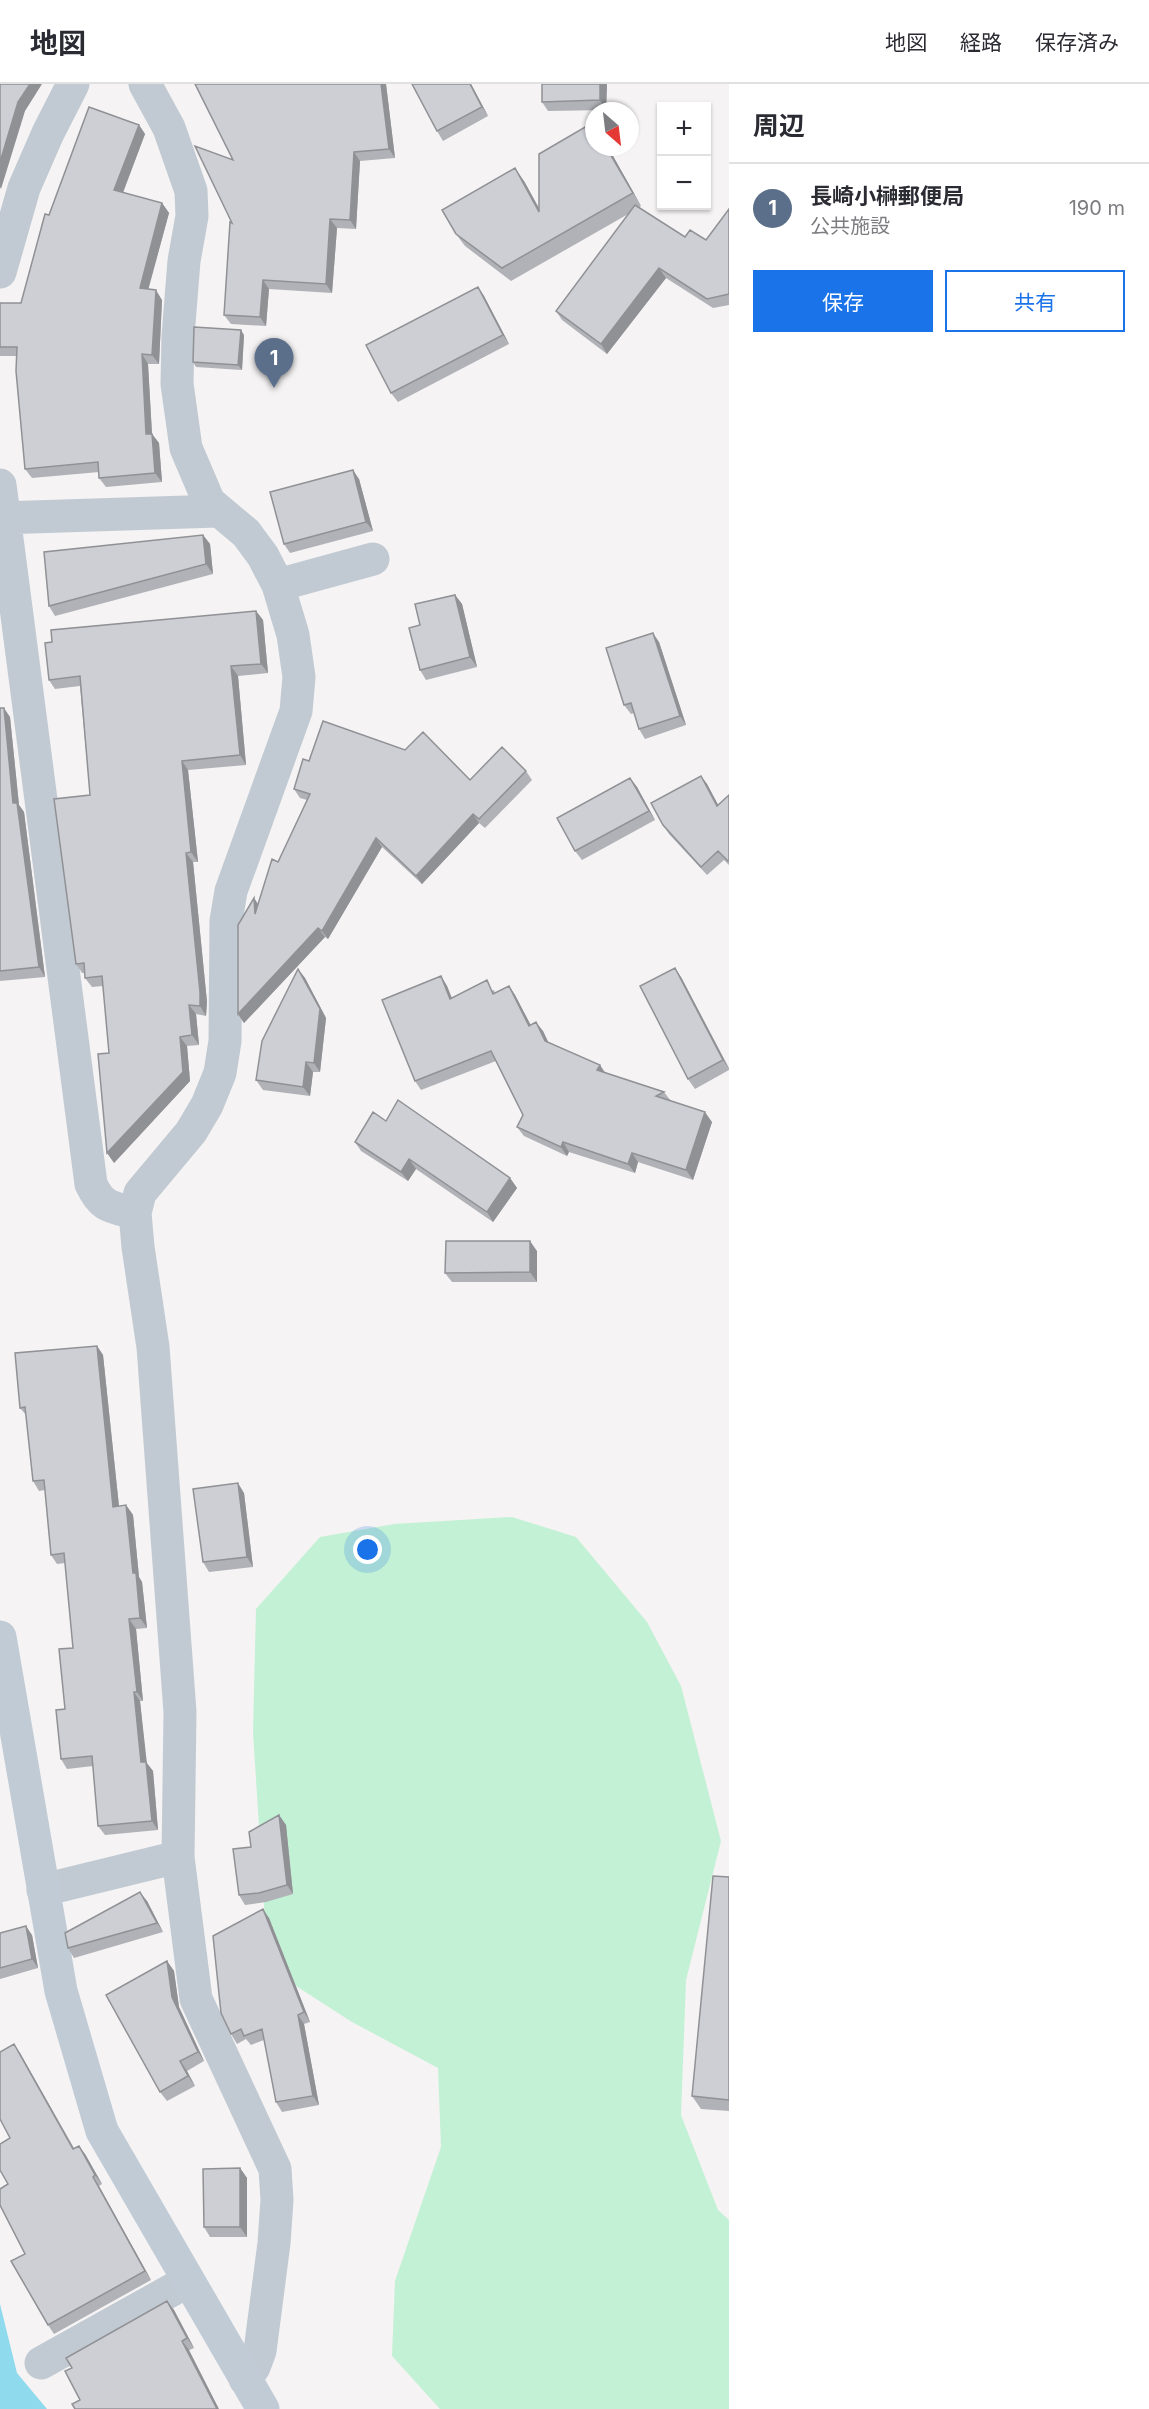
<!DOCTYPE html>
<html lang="ja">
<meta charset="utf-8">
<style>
body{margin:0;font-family:Inter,"Noto Sans JP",sans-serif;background:#f2f2f3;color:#2b2b33}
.controls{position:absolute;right:18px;top:18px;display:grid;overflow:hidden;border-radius:0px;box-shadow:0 2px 4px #0004}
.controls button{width:54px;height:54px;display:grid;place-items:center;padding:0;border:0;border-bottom:2px solid #e1e1e2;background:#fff;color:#2b2b33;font:30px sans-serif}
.compass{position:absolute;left:585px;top:18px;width:54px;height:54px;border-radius:50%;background:#fff;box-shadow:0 2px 4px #0004;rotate:152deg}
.you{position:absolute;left:368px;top:1466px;width:21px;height:21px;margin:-15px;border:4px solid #fff;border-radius:50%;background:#1a73e8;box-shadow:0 0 0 9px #1a73e833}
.badge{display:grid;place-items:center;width:39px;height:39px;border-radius:50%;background:#1a73e8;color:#fff;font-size:20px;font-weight:700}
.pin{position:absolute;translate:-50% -50px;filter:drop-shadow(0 2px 3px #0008)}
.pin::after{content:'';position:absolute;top:32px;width:21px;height:18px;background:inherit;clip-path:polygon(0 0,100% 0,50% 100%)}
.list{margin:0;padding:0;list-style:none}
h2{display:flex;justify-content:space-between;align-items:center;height:78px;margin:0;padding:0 24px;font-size:26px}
h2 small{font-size:20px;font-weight:400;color:#7c7c81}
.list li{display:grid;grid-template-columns:39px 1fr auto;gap:18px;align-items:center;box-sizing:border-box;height:90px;padding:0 24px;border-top:2px solid #e1e1e2}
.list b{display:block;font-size:22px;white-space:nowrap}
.list p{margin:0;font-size:20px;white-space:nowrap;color:#7c7c81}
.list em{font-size:20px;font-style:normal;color:#7c7c81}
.actions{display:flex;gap:12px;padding:18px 24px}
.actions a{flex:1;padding:14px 0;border:2px solid #1a73e8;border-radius:0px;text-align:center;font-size:21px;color:#1a73e8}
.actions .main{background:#1a73e8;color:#fff}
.map{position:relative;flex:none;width:729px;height:2325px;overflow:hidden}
header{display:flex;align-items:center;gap:36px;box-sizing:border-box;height:84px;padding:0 30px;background:#fff;border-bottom:2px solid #e1e1e2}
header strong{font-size:28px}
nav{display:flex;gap:33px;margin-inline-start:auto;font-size:21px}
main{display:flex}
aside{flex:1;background:#fff}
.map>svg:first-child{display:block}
.green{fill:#c3f1d5}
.water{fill:#90daee}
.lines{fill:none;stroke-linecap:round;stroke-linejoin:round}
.street{stroke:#c1cad2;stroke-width:33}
.secondary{stroke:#c1cbd6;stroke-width:33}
.wall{fill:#b0b2b7}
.shaded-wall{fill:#909195}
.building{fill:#cdcfd5;stroke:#909195;stroke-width:1.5}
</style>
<header>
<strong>地図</strong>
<nav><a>地図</a><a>経路</a><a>保存済み</a></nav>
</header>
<main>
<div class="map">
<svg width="729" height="2325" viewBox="0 0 729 2325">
<rect width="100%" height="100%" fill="#f5f3f3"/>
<path class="green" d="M 512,1433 L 576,1453 L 647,1538 L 681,1602 L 721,1757 L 686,1896 L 681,2031 L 718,2126 L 729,2136 L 729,2325 L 440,2325 L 392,2272 L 395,2197 L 441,2063 L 438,1984 L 352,1938 L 268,1884 L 253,1648 L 256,1525 L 320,1453 L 394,1440 Z"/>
<path class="water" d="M 0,2220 L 17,2289 L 47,2325 L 0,2325 Z"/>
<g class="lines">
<path class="street" d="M 145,0 L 169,44 L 191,107 L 192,132 L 184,177 L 178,252 L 177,300 L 186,364 L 209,418 L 246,449 L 263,472 L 278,501 L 293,551 L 299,593 L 296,627 L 231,807 L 226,837 L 225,957 L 220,989 L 207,1021 L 191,1048 L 140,1109 L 135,1129 L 138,1163 L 153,1263 L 180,1628 L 178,1773 L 196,1915 L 275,2085 L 277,2116 L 274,2159 L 260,2267 L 254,2283 L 245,2295
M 0,188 L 24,104 L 48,49 L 73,0
M 0,401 L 91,1100 C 102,1124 111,1123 135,1129
M 0,434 L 218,427
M 278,501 L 373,475
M 43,1806 L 178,1773
M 41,2279 L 188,2197"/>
<path class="secondary" d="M 0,1553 L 61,1907 L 102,2047 L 263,2325"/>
</g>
<path class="wall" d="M 195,0 L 386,0 L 395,74 L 360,77 L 356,145 L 337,144 L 332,209 L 269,205 L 266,242 L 231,240 L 224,231 L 232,139 L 233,76 Z
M 471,0 L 488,32 L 443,57 L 437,47 Z
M 542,0 L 607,0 L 606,26 L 548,27 L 542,18 Z
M 139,41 L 145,50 L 123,109 L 162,119 L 169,129 L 148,205 L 162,216 L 159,280 L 148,280 L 152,350 L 159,359 L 162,398 L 106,403 L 99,394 L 99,388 L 32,394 L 25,385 L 16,272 L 0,272 L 0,219 L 21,219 L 49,131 Z
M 594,63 L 608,63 L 641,122 L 638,124 L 685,153 L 706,156 L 729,125 L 729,221 L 713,224 L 666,194 L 607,270 L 562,236 L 556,227 L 630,129 L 511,197 L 465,162 L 456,150 L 524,97 L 539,124 Z
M 478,203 L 484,212 L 509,260 L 398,318 L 391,309 Z
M 244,251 L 242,286 L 196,283 L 193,278 Z
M 359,395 L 373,447 L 290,469 L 284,460 Z
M 203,451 L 210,460 L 213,490 L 55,532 L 49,522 Z
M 455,511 L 462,520 L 477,583 L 426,596 L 420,586 L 420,541 Z
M 256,527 L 263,536 L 268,589 L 238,592 L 246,681 L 188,686 L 198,778 L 193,778 L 207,918 L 206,932 L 196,930 L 199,961 L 187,962 L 190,997 L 114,1079 L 109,969 L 103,902 L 92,903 L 85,894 L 85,889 L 82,889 L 76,880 L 90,711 L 80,602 L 55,605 L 49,596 Z
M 659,558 L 686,641 L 645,655 L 639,645 L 634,629 L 631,630 L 624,621 Z
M 0,624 L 10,633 L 19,721 L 24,728 L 45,893 L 0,897 Z
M 309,677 L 470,696 L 526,687 L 532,696 L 485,744 L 479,739 L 422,800 L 382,763 L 328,855 L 325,853 L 244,939 L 238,930 L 254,814 L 258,821 L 307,716 L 300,714 L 294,705 Z
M 701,692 L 707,700 L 718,721 L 729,711 L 729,781 L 724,776 L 707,791 L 669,750 L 663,741 Z
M 630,694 L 637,703 L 655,736 L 582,776 L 575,767 Z
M 298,885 L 305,894 L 326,934 L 320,988 L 313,988 L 310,1012 L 263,1006 L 256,996 Z
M 441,892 L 447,902 L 452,914 L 494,906 L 495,909 L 509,902 L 515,911 L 530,941 L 543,947 L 548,958 L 606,989 L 664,1008 L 671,1017 L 712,1038 L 693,1096 L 638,1078 L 635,1089 L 569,1068 L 567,1072 L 524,1052 L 517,1043 L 523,1031 L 496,977 L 421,1006 L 415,997 Z
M 681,893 L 729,984 L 729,986 L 695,1005 L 688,995 Z
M 386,1037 L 510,1094 L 517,1104 L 493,1138 L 416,1085 L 408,1097 L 361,1067 L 355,1058 Z
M 537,1167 L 537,1198 L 452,1198 L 445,1189 Z
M 97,1262 L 103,1271 L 119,1422 L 126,1421 L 133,1431 L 139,1493 L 142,1498 L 147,1544 L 136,1545 L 143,1617 L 140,1617 L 146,1678 L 153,1687 L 158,1746 L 105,1751 L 98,1742 L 93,1682 L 67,1685 L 61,1675 L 65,1625 L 73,1564 L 65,1479 L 57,1480 L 51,1471 L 45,1406 L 39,1407 L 33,1397 L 26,1331 L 20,1324 Z
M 244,1409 L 253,1483 L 209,1488 L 203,1478 Z
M 279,1731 L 286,1741 L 293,1810 L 266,1818 L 245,1821 L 239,1811 Z
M 729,1793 L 729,2027 L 701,2025 L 692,2012 Z
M 147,1817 L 163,1848 L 74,1874 L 68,1864 Z
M 269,1834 L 310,1938 L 304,1940 L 319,2021 L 282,2028 L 276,2018 L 264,1956 L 251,1961 L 246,1955 L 237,1960 L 231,1950 Z
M 0,1849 L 32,1851 L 38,1884 L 0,1895 Z
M 167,1877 L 174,1887 L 179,1923 L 204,1977 L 187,1987 L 195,2002 L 167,2017 L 160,2008 Z
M 20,1969 L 74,2064 L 85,2070 L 102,2100 L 99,2102 L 151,2196 L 54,2250 L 48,2241 L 25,2170 L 8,2100 L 10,2054 Z
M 240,2084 L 247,2094 L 247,2153 L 210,2153 L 204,2143 Z
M 167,2217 L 174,2226 L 194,2264 L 80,2316 L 72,2284 Z"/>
<path class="shaded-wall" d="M 30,0 L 42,0 L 25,27 L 1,105 L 0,103 L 0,78 L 18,18 Z
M 381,0 L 386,0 L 395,74 L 389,65 Z
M 470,0 L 471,0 L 488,32 L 482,23 Z
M 600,0 L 607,0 L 606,26 L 600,16 Z
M 139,41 L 145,50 L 120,116 L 114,106 Z
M 606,63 L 608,63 L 641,122 L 633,109 Z
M 354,68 L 360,77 L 356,145 L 350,136 Z
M 515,84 L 524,97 L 548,141 L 539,128 Z
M 162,119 L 169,129 L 146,214 L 140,204 Z
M 330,135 L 337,144 L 332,209 L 326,200 Z
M 659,184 L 666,194 L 607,270 L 601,260 Z
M 263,196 L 269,205 L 266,242 L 260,233 Z
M 478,203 L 484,212 L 509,260 L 503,251 Z
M 156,206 L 162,216 L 159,280 L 152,271 Z
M 241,246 L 244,251 L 242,286 L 238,281 Z
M 142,270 L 148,280 L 152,350 L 159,359 L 162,398 L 155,389 L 146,350 Z
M 353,386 L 359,395 L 373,447 L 366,438 Z
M 203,451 L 210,460 L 213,490 L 206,480 Z
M 455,511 L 462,520 L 477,583 L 470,573 Z
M 256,527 L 263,536 L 268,589 L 261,580 Z
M 653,549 L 659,558 L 686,641 L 680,632 Z
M 231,582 L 238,592 L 246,681 L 240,671 Z
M 4,624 L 10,633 L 19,721 L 24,728 L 45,893 L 39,883 L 13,719 Z
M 182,677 L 188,686 L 198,778 L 191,768 Z
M 701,692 L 707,700 L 723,730 L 717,722 Z
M 630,694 L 637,703 L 655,736 L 649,727 Z
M 473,730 L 479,739 L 422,800 L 416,792 Z
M 376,754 L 382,763 L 328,855 L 322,847 Z
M 186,769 L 193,778 L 207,918 L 206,932 L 200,922 Z
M 254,814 L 260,823 L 255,830 Z
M 318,844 L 325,853 L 244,939 L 238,930 Z
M 675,884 L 681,893 L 729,985 L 723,976 Z
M 298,885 L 305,894 L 326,934 L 320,988 L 314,979 Z
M 441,892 L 447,902 L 456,925 L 450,915 Z
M 509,902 L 515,911 L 536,951 L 529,942 Z
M 189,921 L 196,930 L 199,961 L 192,951 Z
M 536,938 L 543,947 L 552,966 L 545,957 Z
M 180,953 L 187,962 L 190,997 L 114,1079 L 107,1069 Z
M 306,978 L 313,988 L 310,1012 L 303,1003 Z
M 600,981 L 606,990 L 597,986 Z
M 705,1028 L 712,1038 L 693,1096 L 686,1086 Z
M 563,1058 L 569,1068 L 567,1072 L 561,1063 Z
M 632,1069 L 638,1078 L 635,1089 L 628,1080 Z
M 409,1075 L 416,1085 L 408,1097 L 401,1088 Z
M 510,1094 L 517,1104 L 493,1138 L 487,1128 Z
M 530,1157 L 537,1167 L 537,1198 L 530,1188 Z
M 97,1262 L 103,1271 L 120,1432 L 113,1423 Z
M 238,1399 L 244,1409 L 253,1483 L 247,1473 Z
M 126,1421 L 133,1431 L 139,1493 L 142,1498 L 147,1544 L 140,1534 L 133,1489 Z
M 129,1535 L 136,1545 L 143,1617 L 137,1608 Z
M 134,1608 L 140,1617 L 147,1680 L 146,1678 L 153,1687 L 158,1746 L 152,1737 L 141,1678 Z
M 279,1731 L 286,1741 L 293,1810 L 287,1801 Z
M 140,1808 L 147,1817 L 163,1848 L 157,1839 Z
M 263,1825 L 269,1834 L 310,1938 L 304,1928 Z
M 26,1842 L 32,1851 L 38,1884 L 32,1875 Z
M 167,1877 L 174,1887 L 179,1923 L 204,1977 L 198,1968 L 172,1913 Z
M 298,1931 L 304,1940 L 319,2021 L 313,2012 Z
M 14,1960 L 20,1969 L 79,2074 L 73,2065 Z
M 180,1977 L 187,1987 L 195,2002 L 188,1992 Z
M 79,2062 L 85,2070 L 102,2100 L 95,2091 Z
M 240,2084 L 247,2094 L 247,2153 L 240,2143 Z
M 93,2093 L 99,2102 L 151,2196 L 145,2187 Z
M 167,2217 L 174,2226 L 194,2264 L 187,2254 Z
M 182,2257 L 189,2266 L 219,2325 L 217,2325 Z"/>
<path class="building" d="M 0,0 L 30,0 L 18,18 L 0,78 Z
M 195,0 L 381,0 L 389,65 L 354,68 L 350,136 L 330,135 L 326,200 L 263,196 L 260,233 L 224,231 L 230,138 L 232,139 L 195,62 L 233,76 Z
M 412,0 L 470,0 L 482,23 L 437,47 Z
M 542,0 L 600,0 L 600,16 L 542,18 Z
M 89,23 L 139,41 L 114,106 L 162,119 L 140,204 L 156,206 L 152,271 L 142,270 L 146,350 L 152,350 L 155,389 L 99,394 L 98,378 L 25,385 L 16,287 L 17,263 L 0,263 L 0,219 L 21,219 L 45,130 L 49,131 Z
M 592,39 L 594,42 L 594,63 L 606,63 L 633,109 L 502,184 L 456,150 L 442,126 L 515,84 L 539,128 L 539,70 Z
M 635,121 L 685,153 L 690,146 L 706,156 L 729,125 L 729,210 L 707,215 L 659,184 L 601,260 L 556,227 Z
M 478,203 L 503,251 L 391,309 L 366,261 Z
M 194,243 L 241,246 L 238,281 L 193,278 Z
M 353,386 L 366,438 L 284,460 L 270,408 Z
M 203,451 L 206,480 L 49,522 L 44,468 Z
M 455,511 L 470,573 L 420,586 L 409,544 L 420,541 L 415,520 Z
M 256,527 L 261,580 L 231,582 L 240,671 L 182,677 L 191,768 L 186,769 L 200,908 L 200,922 L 189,921 L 192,951 L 180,953 L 183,988 L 107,1069 L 98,970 L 109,969 L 102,892 L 85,894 L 84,879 L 76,880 L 54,715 L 90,711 L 80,592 L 49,596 L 45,559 L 52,558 L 51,546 Z
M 653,549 L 680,632 L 639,645 L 631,619 L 624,621 L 606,564 Z
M 0,624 L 4,624 L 13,719 L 17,719 L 39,883 L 0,887 Z
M 323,637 L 405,666 L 423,648 L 470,696 L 502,663 L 526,687 L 479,735 L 473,730 L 416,792 L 376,754 L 322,847 L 318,844 L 238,930 L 238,841 L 254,814 L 255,830 L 272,775 L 278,778 L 310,710 L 294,705 L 303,675 L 309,677 Z
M 701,692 L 717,722 L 729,711 L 729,776 L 728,777 L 718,767 L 701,783 L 663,741 L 651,719 Z
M 630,694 L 649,727 L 575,767 L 557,734 Z
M 675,884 L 723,976 L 688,995 L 640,902 Z
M 298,885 L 320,925 L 314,979 L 306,978 L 303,1003 L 256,996 L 262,957 Z
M 441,892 L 450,915 L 487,896 L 493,910 L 509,902 L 529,942 L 536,938 L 545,957 L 600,981 L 597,986 L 664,1008 L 656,1012 L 705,1028 L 686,1086 L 632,1069 L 628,1080 L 563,1058 L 561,1063 L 517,1043 L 523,1031 L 491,967 L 415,997 L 382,916 Z
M 398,1016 L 510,1094 L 487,1128 L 409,1075 L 401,1088 L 355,1058 L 373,1028 L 386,1037 Z
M 446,1157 L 530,1157 L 530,1188 L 445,1189 Z
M 97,1262 L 113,1423 L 126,1421 L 133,1489 L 136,1489 L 140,1534 L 129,1535 L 137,1608 L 134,1608 L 141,1678 L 146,1678 L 152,1737 L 98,1742 L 92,1672 L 61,1675 L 56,1626 L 65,1625 L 59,1565 L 73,1564 L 64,1469 L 51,1471 L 44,1396 L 33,1397 L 25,1323 L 20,1324 L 15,1269 Z
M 238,1399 L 247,1473 L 203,1478 L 193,1405 Z
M 279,1731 L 287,1801 L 259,1809 L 239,1811 L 233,1765 L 251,1763 L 249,1748 Z
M 713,1792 L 729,1793 L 729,2016 L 692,2012 Z
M 140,1808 L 157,1839 L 68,1864 L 65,1849 Z
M 263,1825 L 304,1928 L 298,1931 L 313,2012 L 276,2018 L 262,1945 L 244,1952 L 241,1945 L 231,1950 L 221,1929 L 213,1852 Z
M 26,1842 L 32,1875 L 0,1884 L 0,1849 Z
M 167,1877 L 172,1913 L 198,1968 L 180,1977 L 188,1992 L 160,2008 L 106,1911 Z
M 14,1960 L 73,2065 L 79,2062 L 95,2091 L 93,2093 L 145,2187 L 48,2241 L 11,2177 L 25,2170 L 0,2121 L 0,2105 L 8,2100 L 0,2086 L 0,2060 L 10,2054 L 0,2035 L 0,1968 Z
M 240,2084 L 240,2143 L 204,2143 L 203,2085 Z
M 167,2217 L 187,2254 L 182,2257 L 217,2325 L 75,2325 L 72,2320 L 80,2316 L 65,2287 L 72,2284 L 66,2274 Z"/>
</svg>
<div class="controls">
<button>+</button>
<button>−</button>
</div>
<svg class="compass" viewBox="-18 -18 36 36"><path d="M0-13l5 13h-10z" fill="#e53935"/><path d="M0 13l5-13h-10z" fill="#7c7c81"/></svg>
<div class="you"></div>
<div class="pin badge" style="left:274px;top:304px;background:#5c6f8a">1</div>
</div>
<aside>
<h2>周辺<small></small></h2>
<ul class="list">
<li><span class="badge" style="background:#5c6f8a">1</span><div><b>長崎小榊郵便局</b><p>公共施設</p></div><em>190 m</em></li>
</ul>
<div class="actions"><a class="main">保存</a><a>共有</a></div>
</aside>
</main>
